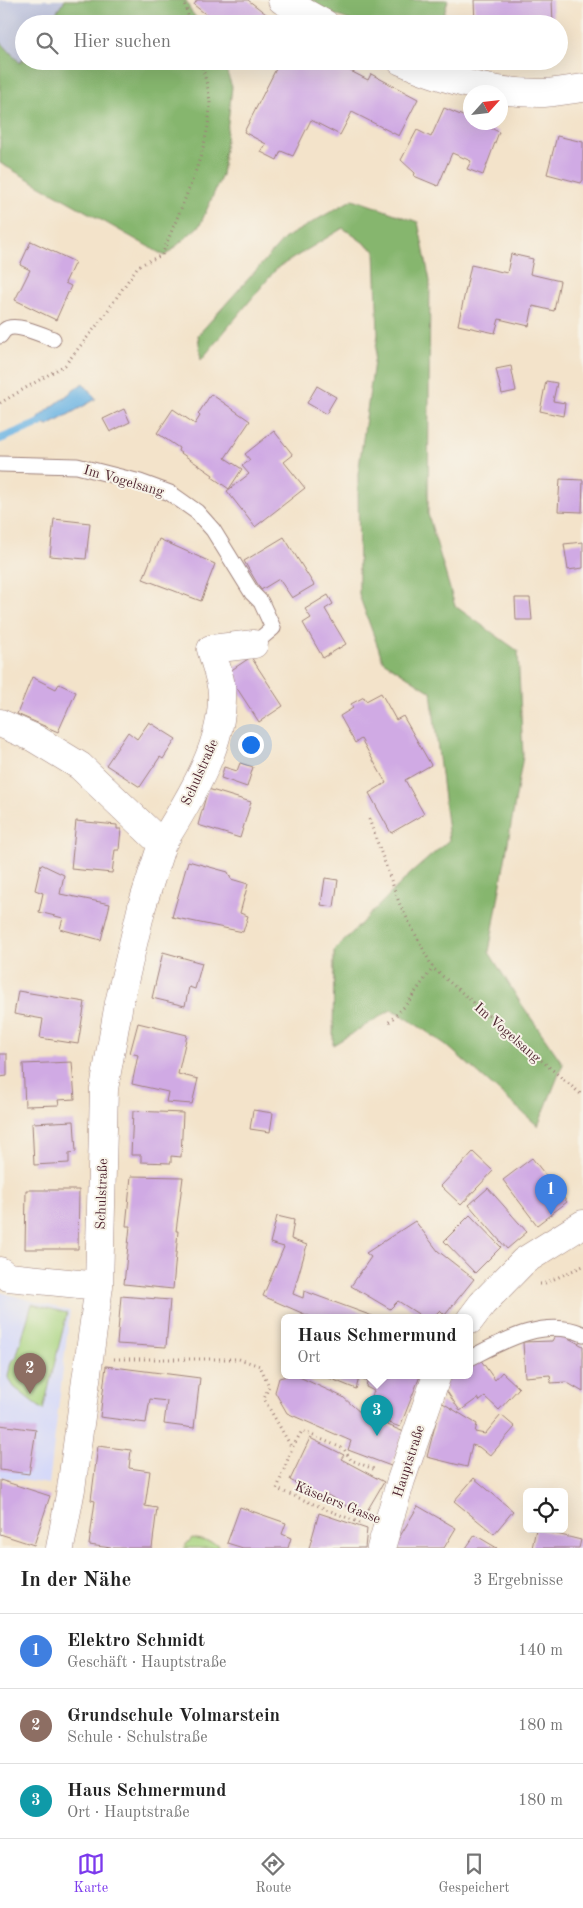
<!DOCTYPE html>
<html lang="de">
<meta charset="utf-8">
<style>
body{margin:0;font-family:"Old Standard TT",serif;background:#f2f2f2;color:#222}
.controls{position:absolute;right:15px;bottom:15px;display:grid;overflow:hidden;border-radius:8px;box-shadow:0 5px 20px #0002}
.controls button{width:45px;height:45px;display:grid;place-items:center;padding:0;border:0;border-bottom:1px solid #e0e0e0;background:#fff;color:#222;font:25px sans-serif}
.compass{position:absolute;left:463px;top:85px;width:45px;height:45px;border-radius:50%;background:#fff;box-shadow:0 5px 20px #0002;rotate:63deg}
.you{position:absolute;left:250px;top:744px;width:18px;height:18px;margin:-12px;border:4px solid #fff;border-radius:50%;background:#1a73e8;box-shadow:0 0 0 8px #1a73e833}
.badge{display:grid;place-items:center;width:32px;height:32px;border-radius:50%;background:#7c3aed;color:#fff;font-size:16px;font-weight:700}
.pin{position:absolute;translate:-50% -41px;filter:drop-shadow(0 1px 2px #0008)}
.pin::after{content:'';position:absolute;top:26px;width:18px;height:15px;background:inherit;clip-path:polygon(0 0,100% 0,50% 100%)}
.popup{position:absolute;left:281px;top:1314px;width:192px;height:65px;box-sizing:border-box;display:grid;place-content:center;border-radius:8px;background:#fff;filter:drop-shadow(0 1px 4px #0005);font-size:16px;white-space:nowrap;color:#767676}
.popup b{font-size:19px;color:#222}
.popup::after{content:'';position:absolute;left:50%;top:100%;margin-left:-10px;border:10px solid transparent;border-top-color:#fff}
.list{margin:0;padding:0;list-style:none}
h2{display:flex;justify-content:space-between;align-items:center;height:65px;margin:0;padding:0 20px;font-size:21px}
h2 small{font-size:16px;font-weight:400;color:#767676}
.list li{display:grid;grid-template-columns:32px 1fr auto;gap:15px;align-items:center;box-sizing:border-box;height:75px;padding:0 20px;border-top:1px solid #e0e0e0}
.list b{display:block;font-size:19px;white-space:nowrap}
.list p{margin:0;font-size:16px;white-space:nowrap;color:#767676}
.list em{font-size:16px;font-style:normal;color:#767676}
.icon{flex:none;width:28px;height:28px;fill:none;stroke:currentColor;stroke-width:2;stroke-linecap:round;stroke-linejoin:round}
.map{position:relative;flex:none;width:583px;height:1548px;overflow:hidden}
.search{position:absolute;background:#fff;box-shadow:0 5px 20px #0002;left:15px;right:15px;top:15px;height:55px;display:flex;align-items:center;gap:12px;box-sizing:border-box;padding:0 18px;border-radius:28px;color:#767676;font-size:19px}
.sheet{height:290px;background:#fff}
nav{display:flex;justify-content:space-around;align-items:center;box-sizing:border-box;height:70px;border-top:1px solid #e0e0e0;background:#fff;font-size:14px;color:#767676}
nav a{display:grid;justify-items:center;gap:2px}
nav .on{color:#7c3aed}
.map>svg:first-child{display:block}
.built{fill:#d4d8f9}
.industrial{fill:#bdc3de}
.green{fill:#a8d480;stroke:#797a56}
.forest{fill:#86b66e;stroke:#686a4c}
.water{fill:#6cb4e3;stroke:#5b6a87}
.lines{fill:none;stroke-linecap:round;stroke-linejoin:round}
.stream{stroke:#6cb4e3;stroke-width:8}
.building{fill:#d0aae4}
.service-casing{stroke:#9e817a;stroke-width:17}
.minor-casing{stroke:#9e817a;stroke-width:29}
.tertiary-casing{stroke:#9e817a;stroke-width:29}
.path{stroke:#9e817a;stroke-width:3;stroke-dasharray:1 4;stroke-linecap:butt}
.service{stroke:#fff;stroke-width:15}
.minor{stroke:#fff;stroke-width:28}
.tertiary{stroke:#fff;stroke-width:28}
.labels{text-anchor:middle;stroke-width:4;stroke-linejoin:round;paint-order:stroke}
.street-label{font-size:14px;fill:#4a1f2b;stroke:#f7f3e8}
</style>
<div class="map">
<svg width="583" height="1548" viewBox="0 0 583 1548">
<rect width="100%" height="100%" fill="#f7f3e8"/>
<filter id="ink" filterUnits="userSpaceOnUse"><feTurbulence type="fractalNoise" baseFrequency=".02" numOctaves="2"/><feDisplacementMap in="SourceGraphic" scale="10" xChannelSelector="R" yChannelSelector="G"/><feConvolveMatrix kernelMatrix="1 2 1 2 8 2 1 2 1" color-interpolation-filters="sRGB"/></filter>
<filter id="wash" filterUnits="userSpaceOnUse"><feTurbulence type="fractalNoise" baseFrequency=".0096" numOctaves="4" result="noise"/><feDisplacementMap in="SourceGraphic" scale="20" xChannelSelector="R" yChannelSelector="G"/><feGaussianBlur stdDeviation="1.12" result="paint"/><feColorMatrix in="noise" values="0 0 0 0 0 0 0 0 0 0 0 0 0 0 0 0 0 1.4 0 .05"/><feComposite in="paint" operator="in"/></filter>
<g filter="url(#wash)">
<rect width="100%" height="100%" fill="#f3e3ca"/>
<path class="built" d="M 0,1292 L 70,1311 L 49,1484 L 0,1477 Z"/>
<path class="industrial" d="M 0,0 L 65,0 L 48,24 L 24,24 L 24,58 L 20,63 L 0,41 Z"/>
<path class="green" d="M 32,1304 L 67,1313 L 43,1410 L 14,1387 L 8,1377 L 11,1362 L 16,1358 Z
M 192,1538 L 218,1544 L 217,1548 L 183,1548 Z"/>
<path class="forest" d="M 65,0 L 186,0 L 190,10 L 201,24 L 48,24 Z
M 307,0 L 448,0 L 441,24 L 359,24 L 333,14 Z
M 0,41 L 20,63 L 24,58 L 24,61 L 223,61 L 232,87 L 222,175 L 200,225 L 165,256 L 0,163 Z
M 353,199 L 418,222 L 430,281 L 428,514 L 455,606 L 518,651 L 523,756 L 489,952 L 520,1002 L 563,1064 L 538,1126 L 445,1044 L 399,1013 L 391,1010 L 333,1045 L 334,951 L 409,875 L 449,840 L 431,692 L 383,661 L 359,595 L 358,474 L 378,334 L 375,251 L 343,228 L 277,268 L 201,360 L 198,335 L 285,238 Z"/>
<path class="water" d="M 83,383 L 96,399 L 48,426 L 40,423 L 39,417 Z"/>
<g class="lines">
<path class="stream" d="M 0,439 L 40,423"/>
</g>
<g id="blocks">
<path class="building" d="M 197,0 L 248,0 L 279,24 L 218,24 L 194,5 Z
M 474,0 L 552,0 L 553,24 L 475,24 Z
M 280,61 L 331,61 L 368,80 L 371,74 L 418,99 L 399,136 L 352,112 L 340,135 L 311,120 L 293,156 L 281,151 L 277,160 L 261,152 L 266,144 L 244,132 Z
M 444,108 L 470,119 L 470,122 L 478,122 L 499,132 L 483,175 L 467,169 L 471,161 L 452,153 L 438,186 L 414,176 L 415,173 L 401,160 L 417,130 L 431,137 Z
M 557,136 L 583,142 L 583,180 L 581,183 L 547,174 Z
M 31,241 L 75,262 L 65,283 L 71,286 L 56,320 L 15,300 L 30,270 L 20,265 Z
M 511,254 L 533,259 L 530,274 L 560,281 L 554,311 L 533,306 L 529,326 L 499,319 L 495,333 L 458,325 L 471,265 L 507,273 Z
M 511,366 L 516,391 L 502,394 L 496,369 Z
M 546,381 L 557,383 L 553,401 L 565,403 L 563,416 L 540,411 Z
M 317,386 L 336,397 L 326,414 L 307,403 Z
M 211,394 L 250,421 L 225,458 L 242,469 L 229,489 L 212,477 L 213,475 L 178,451 L 179,448 L 157,433 L 173,409 L 195,424 L 200,416 L 198,414 Z
M 124,409 L 130,422 L 110,432 L 103,419 Z
M 274,431 L 293,455 L 284,462 L 305,488 L 255,527 L 227,491 L 249,474 L 242,466 L 250,460 L 245,454 Z
M 560,479 L 583,480 L 582,512 L 558,511 Z
M 54,519 L 90,523 L 86,559 L 50,556 Z
M 284,537 L 314,585 L 292,598 L 279,579 L 261,590 L 244,561 Z
M 159,539 L 215,564 L 201,601 L 143,579 Z
M 583,542 L 583,568 L 568,570 L 564,544 Z
M 328,595 L 333,604 L 325,609 L 346,644 L 323,658 L 303,623 L 311,618 L 305,609 Z
M 515,598 L 530,598 L 532,620 L 516,620 Z
M 251,657 L 283,706 L 259,722 L 227,673 Z
M 32,677 L 56,689 L 59,684 L 76,692 L 58,732 L 17,714 Z
M 381,693 L 396,720 L 403,716 L 431,765 L 405,780 L 424,814 L 391,833 L 369,793 L 386,783 L 361,739 L 355,743 L 340,716 L 353,708 L 351,704 L 364,697 L 366,701 Z
M 149,722 L 176,739 L 163,759 L 160,757 L 140,787 L 106,765 L 128,732 L 137,739 Z
M 240,763 L 253,767 L 247,787 L 221,778 L 224,767 L 237,771 Z
M 208,789 L 251,802 L 240,838 L 198,825 Z
M 76,821 L 117,825 L 117,829 L 121,829 L 119,850 L 115,850 L 112,873 L 71,869 Z
M 188,861 L 228,872 L 231,879 L 248,884 L 240,913 L 248,916 L 243,932 L 172,917 Z
M 41,864 L 64,875 L 60,894 L 110,904 L 101,940 L 60,929 L 63,918 L 39,912 L 43,893 L 35,890 Z
M 325,878 L 338,880 L 334,907 L 321,905 Z
M 163,952 L 202,963 L 195,989 L 189,987 L 185,1006 L 152,998 Z
M 18,991 L 85,1002 L 78,1044 L 40,1038 L 43,1019 L 14,1014 Z
M 138,1023 L 187,1035 L 178,1074 L 198,1079 L 192,1104 L 166,1102 L 168,1092 L 132,1084 L 138,1055 L 130,1053 Z
M 0,1054 L 7,1054 L 7,1076 L 0,1077 Z
M 72,1062 L 75,1099 L 58,1100 L 59,1105 L 25,1106 L 23,1064 Z
M 253,1110 L 273,1113 L 270,1132 L 250,1129 Z
M 133,1111 L 183,1113 L 181,1157 L 171,1156 L 171,1163 L 141,1162 L 141,1155 L 131,1155 Z
M 74,1121 L 76,1152 L 69,1153 L 69,1163 L 34,1165 L 32,1123 Z
M 473,1152 L 493,1171 L 461,1205 L 441,1186 Z
M 532,1158 L 567,1202 L 537,1225 L 503,1180 Z
M 131,1176 L 183,1177 L 176,1231 L 178,1231 L 173,1289 L 124,1284 L 130,1226 L 126,1226 Z
M 488,1188 L 527,1232 L 507,1249 L 469,1205 Z
M 26,1190 L 79,1190 L 78,1249 L 25,1249 Z
M 470,1215 L 501,1247 L 475,1273 L 444,1241 Z
M 277,1216 L 294,1220 L 291,1239 L 307,1245 L 293,1294 L 303,1298 L 304,1291 L 375,1317 L 311,1317 L 263,1296 L 284,1247 L 270,1243 Z
M 415,1221 L 438,1251 L 474,1279 L 445,1315 L 440,1310 L 433,1317 L 423,1317 L 398,1301 L 390,1309 L 351,1286 L 371,1257 L 366,1253 Z
M 121,1296 L 170,1300 L 166,1347 L 117,1344 Z
M 557,1332 L 583,1346 L 583,1392 L 566,1382 L 551,1383 L 550,1375 L 525,1377 L 523,1342 L 552,1341 Z
M 480,1359 L 495,1380 L 502,1372 L 519,1388 L 499,1410 L 485,1397 L 480,1401 L 478,1398 L 460,1411 L 442,1384 L 457,1375 L 470,1375 L 470,1366 Z
M 106,1366 L 200,1378 L 194,1428 L 164,1424 L 167,1401 L 150,1399 L 146,1423 L 100,1417 Z
M 291,1375 L 295,1375 L 343,1397 L 362,1414 L 404,1432 L 391,1466 L 348,1450 L 351,1441 L 287,1413 L 275,1392 L 279,1378 Z
M 322,1375 L 414,1375 L 420,1376 L 400,1427 L 365,1414 L 374,1391 L 366,1387 L 367,1382 L 359,1378 L 356,1389 Z
M 441,1402 L 477,1424 L 475,1432 L 485,1434 L 501,1415 L 515,1427 L 490,1456 L 479,1447 L 472,1445 L 467,1467 L 427,1457 Z
M 0,1425 L 36,1430 L 29,1474 L 0,1470 Z
M 310,1438 L 344,1455 L 341,1459 L 384,1482 L 364,1516 L 326,1494 L 323,1498 L 290,1480 Z
M 98,1446 L 131,1450 L 129,1468 L 150,1471 L 145,1506 L 157,1508 L 152,1548 L 111,1548 L 89,1545 L 95,1501 L 91,1500 Z
M 474,1478 L 513,1511 L 494,1534 L 454,1501 Z
M 0,1480 L 50,1496 L 34,1545 L 0,1534 Z
M 418,1506 L 456,1528 L 444,1548 L 393,1548 Z
M 240,1507 L 286,1523 L 282,1534 L 291,1538 L 288,1548 L 243,1548 L 227,1543 Z
M 319,1513 L 367,1529 L 365,1548 L 309,1548 Z
M 536,1529 L 581,1540 L 579,1548 L 532,1548 Z
M 475,1535 L 497,1548 L 466,1548 Z"/>
</g>
</g>
<g filter="url(#ink)">
<use href="#blocks" fill-opacity="0" stroke="#9e817a" stroke-width="1"/>
<g class="lines">
<g class="service-casing">
<path id="service" d="M 0,336 C 2,334 3,331 5,330 C 14,322 43,335 53,339
M 0,464 L 77,466 L 140,482 L 170,493 L 197,512 L 213,530 L 252,593 L 261,602 L 273,628 L 254,644
M 470,1358 C 503,1341 545,1317 583,1334"/>
</g>
<g class="minor-casing">
<path id="minor" d="M 0,723 L 34,738 L 80,766 L 162,844 L 142,906 L 119,1003 L 104,1089 L 99,1286 L 71,1489 L 60,1548
M 162,844 C 188,801 224,746 222,693 C 221,679 215,663 211,649 L 254,644
M 0,1271 L 8,1277 L 99,1286"/>
</g>
<g class="tertiary-casing">
<path id="tertiary" d="M 282,0 L 325,24
M 401,61 C 445,80 495,94 544,93 C 557,92 570,90 583,88
M 470,1320 L 482,1304 L 524,1261 L 583,1224
M 381,1548 L 401,1480 L 437,1375"/>
</g>
<path class="path" d="M 183,0 L 191,24
M 0,403 L 65,365 L 102,319 L 138,266 L 162,255 C 179,210 208,155 210,106 C 210,92 204,75 201,61
M 369,819 L 400,905 L 433,968 L 583,1096
M 389,1022 L 405,1006 L 433,968
M 540,1284 L 543,1284 L 583,1266
M 114,1359 L 239,1359 L 260,1366 L 269,1386 L 264,1399 L 292,1448
M 360,1523 L 277,1489 L 292,1448 L 302,1431 L 344,1449 L 351,1460 L 376,1470"/>
<use href="#service" class="service"/>
<use href="#minor" class="minor"/>
<use href="#tertiary" class="tertiary"/>
</g>
</g>
<g class="labels">
<g class="street-label">
<text transform="translate(124 480) rotate(16)" y="5">Im Vogelsang</text>
<text transform="translate(199 772) rotate(-66)" y="5">Schulstraße</text>
<text transform="translate(508 1032) rotate(41)" y="5">Im Vogelsang</text>
<text transform="translate(101 1194) rotate(-88)" y="5">Schulstraße</text>
<text transform="translate(408 1461) rotate(-72)" y="5">Hauptstraße</text>
<text transform="translate(338 1502) rotate(22)" y="5">Käselers Gasse</text>
</g>
</g>
</svg>
<div class="controls">
<button><svg class="icon" aria-label="locate" viewBox="0 0 24 24"><circle cx="12" cy="12" r="6"/><path d="M12 2v4M12 18v4M2 12h4M18 12h4"/></svg></button>
</div>
<svg class="compass" viewBox="-18 -18 36 36"><path d="M0-13l5 13h-10z" fill="#e53935"/><path d="M0 13l5-13h-10z" fill="#767676"/></svg>
<div class="you"></div>
<div class="pin badge" style="left:551px;top:1215px;background:#3f7fe0">1</div>
<div class="pin badge" style="left:30px;top:1394px;background:#8d6e63">2</div>
<div class="pin badge" style="left:377px;top:1436px;background:#0f9aa8">3</div>
<div class="popup"><b>Haus Schmermund</b>Ort</div>
<div class="search"><svg class="icon" aria-label="search" viewBox="0 0 24 24"><circle cx="10" cy="10" r="6"/><path d="M15 15l6 6"/></svg>Hier suchen</div>
</div>
<section class="sheet">
<h2>In der Nähe<small>3 Ergebnisse</small></h2>
<ul class="list">
<li><span class="badge" style="background:#3f7fe0">1</span><div><b>Elektro Schmidt</b><p>Geschäft · Hauptstraße</p></div><em>140 m</em></li>
<li><span class="badge" style="background:#8d6e63">2</span><div><b>Grundschule Volmarstein</b><p>Schule · Schulstraße</p></div><em>180 m</em></li>
<li><span class="badge" style="background:#0f9aa8">3</span><div><b>Haus Schmermund</b><p>Ort · Hauptstraße</p></div><em>180 m</em></li>
</ul>
</section>
<nav>
<a class="on"><svg class="icon" aria-label="map" viewBox="0 0 24 24"><path d="M3 6l6-2 6 2 6-2v14l-6 2-6-2-6 2zM9 4v14M15 6v14"/></svg>Karte</a>
<a><svg class="icon" aria-label="directions" viewBox="0 0 24 24"><path d="M12 3l9 9-9 9-9-9zM9 14v-3h6M13 9l2 2-2 2"/></svg>Route</a>
<a><svg class="icon" aria-label="saved" viewBox="0 0 24 24"><path d="M7 4h10v16l-5-4-5 4z"/></svg>Gespeichert</a>
</nav>
